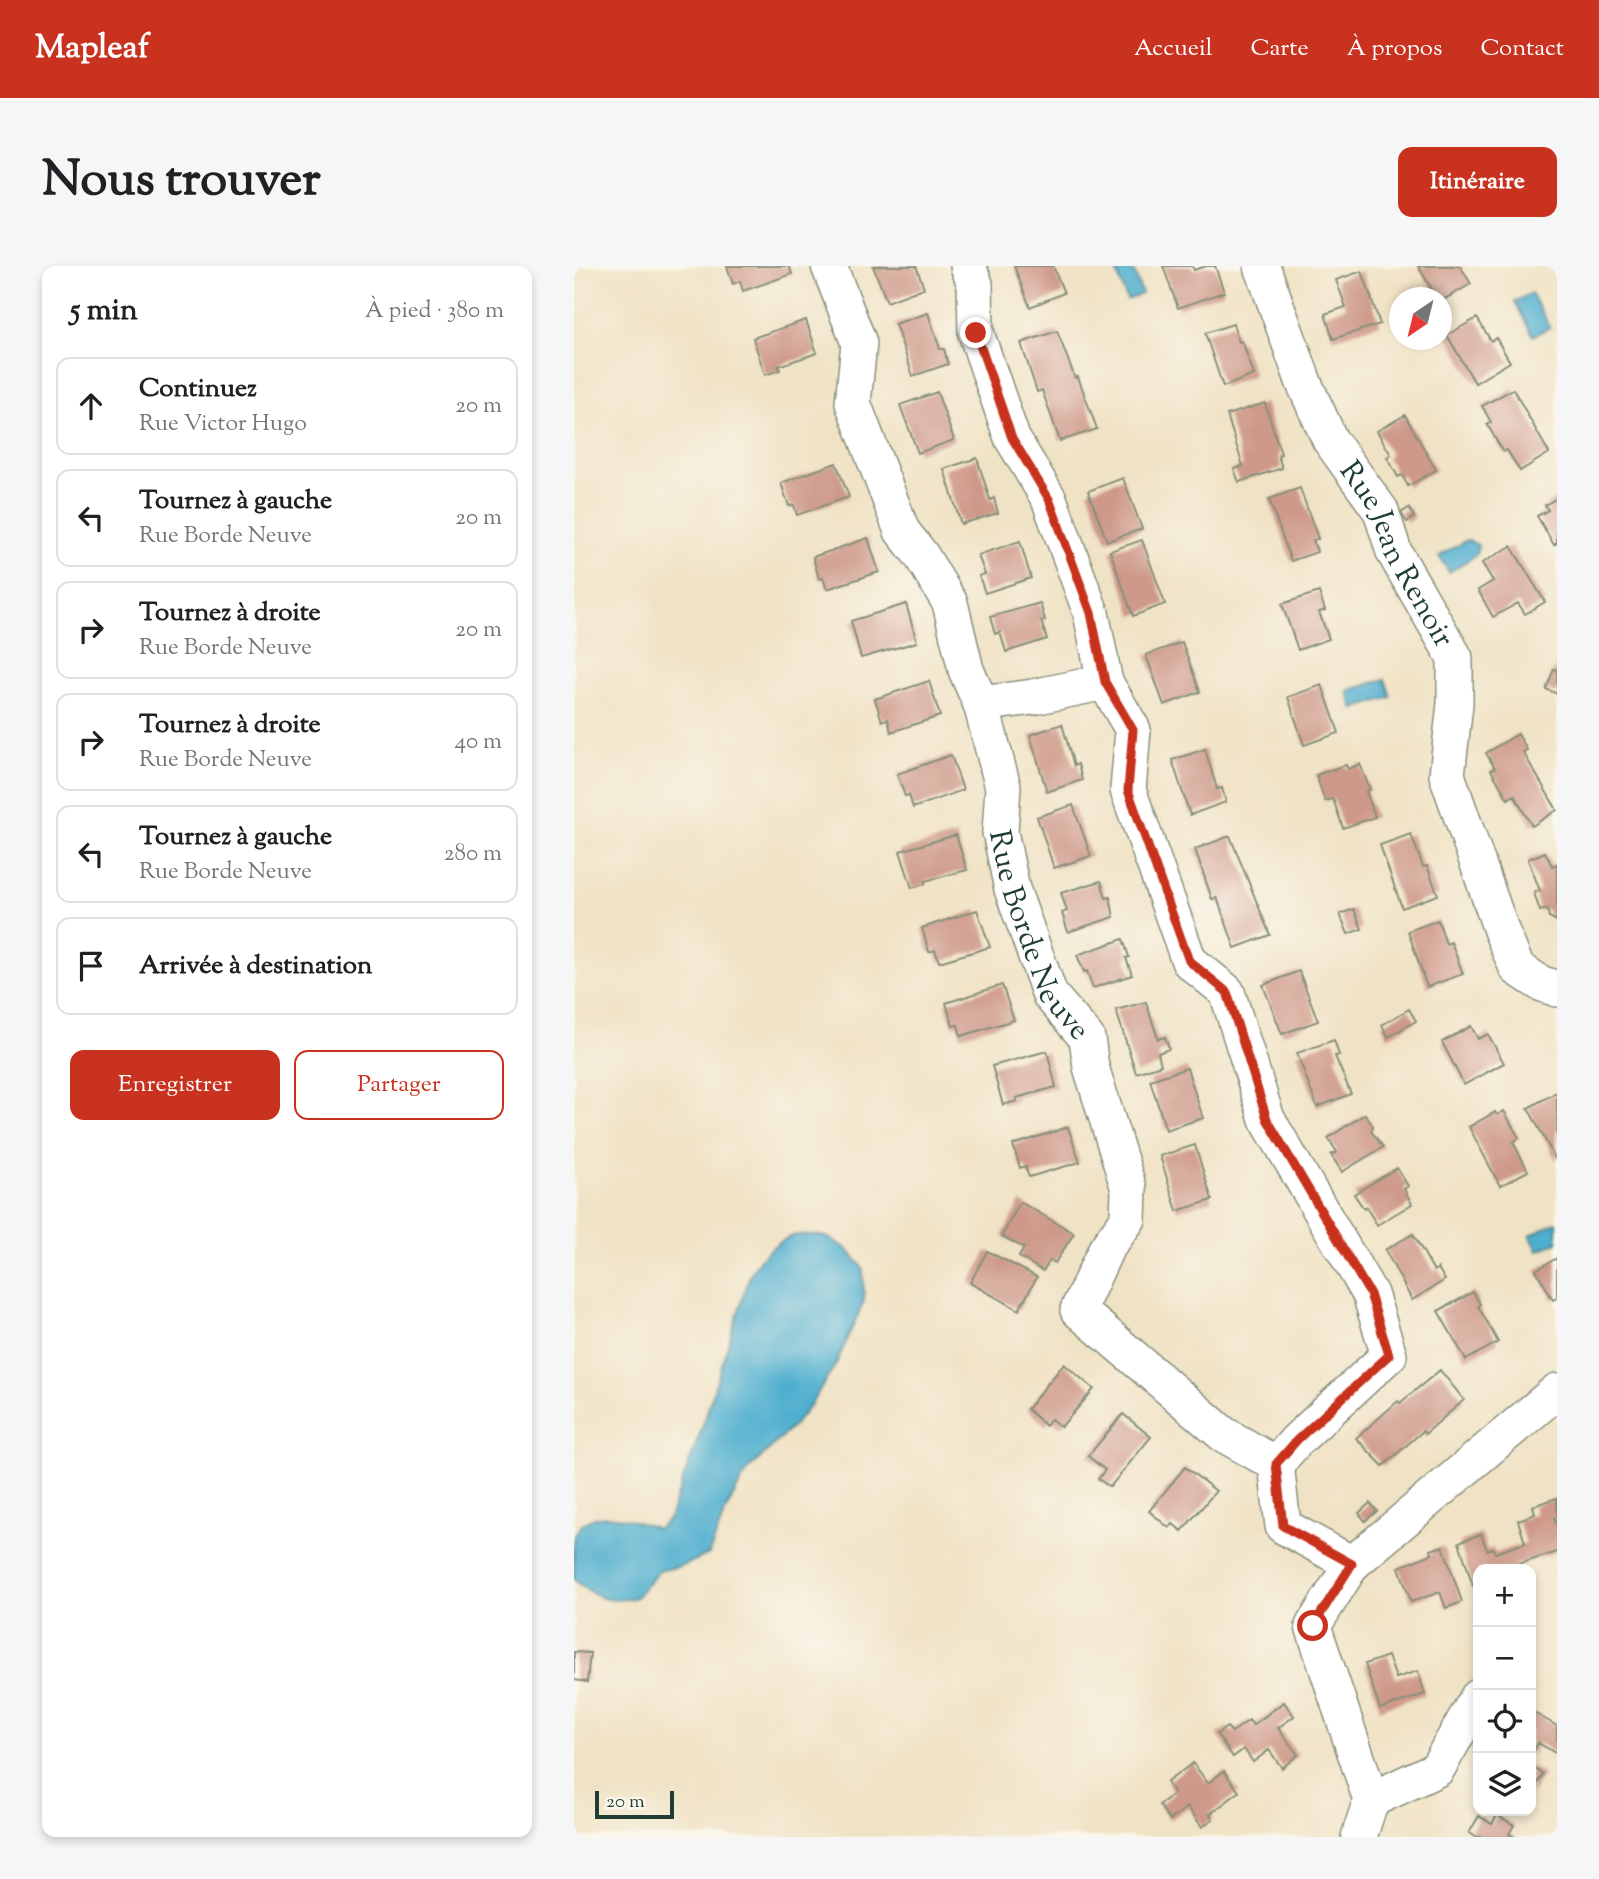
<!DOCTYPE html>
<html lang="fr">
<meta charset="utf-8">
<style>
body{margin:0;font-family:"Sorts Mill Goudy",serif;background:#f6f6f6;color:#202124}
.controls{position:absolute;right:21px;bottom:21px;display:grid;overflow:hidden;border-radius:14px;box-shadow:0 4px 10px #0003}
.controls button{width:63px;height:63px;display:grid;place-items:center;padding:0;border:0;border-bottom:2px solid #e0e0e0;background:#fff;color:#202124;font:35px sans-serif}
.compass{position:absolute;left:815px;top:21px;width:63px;height:63px;border-radius:50%;background:#fff;box-shadow:0 4px 10px #0003;rotate:215deg}
.scale{position:absolute;left:21px;bottom:18px;width:79px;box-sizing:border-box;padding-left:7px;border:4px solid #1f3d34;border-top:0;font-size:19px;line-height:24px;white-space:nowrap;color:#1f3d34;-webkit-text-stroke:5px #fbf7ec;paint-order:stroke}
.stop{position:absolute;width:21px;height:21px;margin:-16px;border:5px solid #c8321e;border-radius:50%;background:#fff}
.stop.end{background:#c8321e;border-color:#fff;box-shadow:0 2px 7px #0008}
.list{margin:0;padding:0;list-style:none}
h2{display:flex;justify-content:space-between;align-items:center;height:91px;margin:0;padding:0 28px;font-size:30px}
h2 small{font-size:23px;font-weight:400;color:#757577}
.list li{display:grid;grid-template-columns:46px 1fr auto;gap:21px;align-items:center;box-sizing:border-box;height:98px;margin:0 14px 14px;padding:0 14px;border:2px solid #e0e0e0;border-radius:14px}
.list b{display:block;font-size:26px;white-space:nowrap}
.list p{margin:0;font-size:23px;white-space:nowrap;color:#757577}
.list em{font-size:23px;font-style:normal;color:#757577}
.actions{display:flex;gap:14px;padding:21px 28px}
.actions a{flex:1;padding:16px 0;border:2px solid #c8321e;border-radius:14px;text-align:center;font-size:24px;color:#c8321e}
.actions .main{background:#c8321e;color:#fff}
.icon{flex:none;width:38px;height:38px;fill:none;stroke:currentColor;stroke-width:2;stroke-linecap:round;stroke-linejoin:round}
.map{position:relative;flex:none;width:983px;height:1571px;overflow:hidden;border-radius:14px}
header{display:flex;align-items:center;gap:42px;box-sizing:border-box;height:98px;padding:0 35px;background:#c8321e;color:#fff}
header strong{font-size:33px}
nav{display:flex;gap:38px;margin-inline-start:auto;font-size:24px}
.intro{display:flex;align-items:center;justify-content:space-between;box-sizing:border-box;height:168px;padding:0 42px}
h1{margin:0;font-size:49px}
.button{padding:18px 32px;border-radius:14px;background:#c8321e;color:#fff;font-size:24px;font-weight:700}
main{display:flex;gap:42px;padding:0 42px}
aside{flex:1;background:#fff;border-radius:14px;box-shadow:0 4px 10px #0003}
.map>svg:first-child{display:block}
.water{fill:#50afcf;stroke:#387682;stroke-width:2}
.building{fill:#ce9989}
.lines{fill:none;stroke-linecap:round;stroke-linejoin:round}
.minor-casing{stroke:#88907c;stroke-width:38}
.minor{stroke:#fff;stroke-width:35}
.route{stroke:#c8321e;stroke-width:9}
.labels{text-anchor:middle;stroke-width:5;stroke-linejoin:round;paint-order:stroke}
.street-label{font-size:30px;fill:#1f3d34;stroke:#fbf7ec}
</style>
<header>
<strong>Mapleaf</strong>
<nav><a>Accueil</a><a>Carte</a><a>À propos</a><a>Contact</a></nav>
</header>
<div class="intro"><h1>Nous trouver</h1><a class="button">Itinéraire</a></div>
<main>
<aside>
<h2>5 min<small>À pied · 380 m</small></h2>
<ul class="list">
<li><svg class="icon" aria-label="ahead" viewBox="0 0 24 24"><path d="M12 20V5M6 11l6-6 6 6"/></svg><div><b>Continuez</b><p>Rue Victor Hugo</p></div><em>20 m</em></li>
<li><svg class="icon" aria-label="left" viewBox="0 0 24 24"><path d="M17 20v-9H6M10 6l-5 5 5 5"/></svg><div><b>Tournez à gauche</b><p>Rue Borde Neuve</p></div><em>20 m</em></li>
<li><svg class="icon" aria-label="right" viewBox="0 0 24 24"><path d="M7 20v-9h11M14 6l5 5-5 5"/></svg><div><b>Tournez à droite</b><p>Rue Borde Neuve</p></div><em>20 m</em></li>
<li><svg class="icon" aria-label="right" viewBox="0 0 24 24"><path d="M7 20v-9h11M14 6l5 5-5 5"/></svg><div><b>Tournez à droite</b><p>Rue Borde Neuve</p></div><em>40 m</em></li>
<li><svg class="icon" aria-label="left" viewBox="0 0 24 24"><path d="M17 20v-9H6M10 6l-5 5 5 5"/></svg><div><b>Tournez à gauche</b><p>Rue Borde Neuve</p></div><em>280 m</em></li>
<li><svg class="icon" aria-label="arrive" viewBox="0 0 24 24"><path d="M6 21V4h12l-3 4 3 4H6"/></svg><div><b>Arrivée à destination</b></div></li>
</ul>
<div class="actions"><a class="main">Enregistrer</a><a>Partager</a></div>
</aside>
<div class="map">
<svg width="983" height="1571" viewBox="0 0 983 1571">
<rect width="100%" height="100%" fill="#fbf7ec"/>
<filter id="ink" filterUnits="userSpaceOnUse"><feTurbulence type="fractalNoise" baseFrequency=".0143" numOctaves="2"/><feDisplacementMap in="SourceGraphic" scale="14" xChannelSelector="R" yChannelSelector="G"/><feConvolveMatrix kernelMatrix="1 2 1 2 8 2 1 2 1" color-interpolation-filters="sRGB"/></filter>
<filter id="wash" filterUnits="userSpaceOnUse"><feTurbulence type="fractalNoise" baseFrequency=".00686" numOctaves="4" result="noise"/><feDisplacementMap in="SourceGraphic" scale="28" xChannelSelector="R" yChannelSelector="G"/><feGaussianBlur stdDeviation="1.57" result="paint"/><feColorMatrix in="noise" values="0 0 0 0 0 0 0 0 0 0 0 0 0 0 0 0 0 1.4 0 .05"/><feComposite in="paint" operator="in"/></filter>
<g filter="url(#wash)">
<rect width="100%" height="100%" fill="#f0e2c4"/>
<path class="water" d="M 554,0 L 558,0 L 568,28 L 553,34 L 542,4 Z
M 957,27 L 976,61 L 959,70 L 941,36 Z
M 893,274 L 904,279 L 902,289 L 875,306 L 865,290 Z
M 811,413 L 817,431 L 780,443 L 774,425 Z
M 983,956 L 983,976 L 964,985 L 956,969 Z
M 221,969 L 243,969 L 255,972 L 272,982 L 289,1002 L 290,1035 L 262,1098 L 237,1138 L 221,1158 L 176,1202 L 168,1214 L 151,1246 L 135,1288 L 111,1299 L 85,1305 L 62,1331 L 55,1333 L 40,1334 L 28,1332 L 10,1322 L 0,1313 L 0,1271 C 15,1237 57,1253 84,1263 L 95,1252 L 128,1162 L 175,1011 C 185,990 199,978 221,969 Z"/>
<g id="blocks">
<path class="building" d="M 153,0 L 215,0 L 218,8 L 169,25 L 166,15 L 159,18 Z
M 299,0 L 342,0 L 350,22 L 313,36 Z
M 440,0 L 479,0 L 490,27 L 456,41 Z
M 589,0 L 618,0 L 620,4 L 632,0 L 641,0 L 650,26 L 604,42 Z
M 844,0 L 886,0 L 897,18 L 867,35 L 867,32 L 863,32 Z
M 788,5 L 806,58 L 759,73 L 751,48 L 772,41 L 762,14 Z
M 354,47 L 366,83 L 370,83 L 374,98 L 339,110 L 321,58 Z
M 903,52 L 917,75 L 922,72 L 936,96 L 901,117 L 873,69 Z
M 232,54 L 243,87 L 204,100 L 206,104 L 191,109 L 179,72 Z
M 659,58 L 665,76 L 668,75 L 680,109 L 649,121 L 631,67 Z
M 483,65 L 501,112 L 504,111 L 523,163 L 486,175 L 468,124 L 463,126 L 447,77 Z
M 939,123 L 975,187 L 946,205 L 933,184 L 929,186 L 913,158 L 917,156 L 908,140 Z
M 363,126 L 380,174 L 344,187 L 326,139 Z
M 691,137 L 707,188 L 704,189 L 708,202 L 665,216 L 660,203 L 669,200 L 653,149 Z
M 831,149 L 862,204 L 834,220 L 828,209 L 824,211 L 813,191 L 817,189 L 803,165 Z
M 403,192 L 416,234 L 420,232 L 424,247 L 387,258 L 370,203 Z
M 262,197 L 275,231 L 223,249 L 220,239 L 215,240 L 207,217 Z
M 549,212 L 568,263 L 533,275 L 514,225 Z
M 726,222 L 744,273 L 739,274 L 743,286 L 717,295 L 695,233 Z
M 983,232 L 983,277 L 980,279 L 963,250 L 974,244 L 971,239 Z
M 835,242 L 840,251 L 833,256 L 827,247 Z
M 294,272 L 305,306 L 253,323 L 249,312 L 245,313 L 239,291 Z
M 568,274 L 591,338 L 559,350 L 536,285 Z
M 446,275 L 457,312 L 411,327 L 405,310 L 411,308 L 404,289 Z
M 937,280 L 971,336 L 951,348 L 944,337 L 919,351 L 904,324 L 919,315 L 908,297 Z
M 745,326 L 751,344 L 745,346 L 755,373 L 724,384 L 708,338 Z
M 466,337 L 471,354 L 467,355 L 473,373 L 432,386 L 426,366 L 421,368 L 416,351 Z
M 332,338 L 343,376 L 287,392 L 277,355 Z
M 608,376 L 626,426 L 590,439 L 572,389 Z
M 980,403 L 983,404 L 983,428 L 972,423 Z
M 355,415 L 366,450 L 317,466 L 314,453 L 308,455 L 301,433 Z
M 748,419 L 765,467 L 730,479 L 714,431 Z
M 488,458 L 500,500 L 504,498 L 508,514 L 473,526 L 456,469 Z
M 944,468 L 953,484 L 949,486 L 983,544 L 958,560 L 940,529 L 934,533 L 931,528 L 917,504 L 921,502 L 912,487 Z
M 631,483 L 643,523 L 648,522 L 652,536 L 616,549 L 598,494 Z
M 377,489 L 389,524 L 339,542 L 335,529 L 331,530 L 323,508 Z
M 786,498 L 796,524 L 792,525 L 801,551 L 769,562 L 759,533 L 751,535 L 742,509 L 772,499 L 774,503 Z
M 499,539 L 517,590 L 480,602 L 463,551 Z
M 837,568 L 849,601 L 853,600 L 864,629 L 828,642 L 806,579 Z
M 382,569 L 393,604 L 351,615 L 351,618 L 338,622 L 326,585 Z
M 656,570 L 696,669 L 661,682 L 643,632 L 638,633 L 621,583 Z
M 971,586 L 978,600 L 983,598 L 983,655 L 975,651 L 973,643 L 966,645 L 960,627 L 966,625 L 954,593 Z
M 527,615 L 532,632 L 536,631 L 540,651 L 494,666 L 488,647 L 493,645 L 487,627 Z
M 780,643 L 788,663 L 774,668 L 766,648 Z
M 403,644 L 416,681 L 365,696 L 361,684 L 355,686 L 348,662 Z
M 864,654 L 872,678 L 877,676 L 889,708 L 853,721 L 834,665 Z
M 549,673 L 555,691 L 552,692 L 558,709 L 519,722 L 513,705 L 510,706 L 503,689 Z
M 725,705 L 744,755 L 708,768 L 689,719 Z
M 428,719 L 440,754 L 387,770 L 384,759 L 379,760 L 372,737 Z
M 572,736 L 584,773 L 591,771 L 595,783 L 584,787 L 587,799 L 562,807 L 542,744 Z
M 835,743 L 842,755 L 814,771 L 808,759 Z
M 897,760 L 904,773 L 914,768 L 930,797 L 890,819 L 868,776 Z
M 760,774 L 765,789 L 761,790 L 777,828 L 743,841 L 723,787 Z
M 473,785 L 482,821 L 442,832 L 443,835 L 429,839 L 418,800 Z
M 613,802 L 629,852 L 592,864 L 576,814 Z
M 983,826 L 983,896 L 954,842 Z
M 930,845 L 945,872 L 939,876 L 954,905 L 926,920 L 895,861 L 921,846 L 923,849 Z
M 791,848 L 799,860 L 797,865 L 809,881 L 768,906 L 757,889 L 763,886 L 754,872 Z
M 494,861 L 506,896 L 455,911 L 451,900 L 446,902 L 439,879 Z
M 621,879 L 638,934 L 603,945 L 586,890 Z
M 823,902 L 834,920 L 830,923 L 838,938 L 803,959 L 792,941 L 790,943 L 780,928 Z
M 446,936 L 500,967 L 481,997 L 476,994 L 469,1005 L 445,991 L 450,982 L 428,970 Z
M 839,968 L 860,1005 L 864,1002 L 871,1014 L 838,1034 L 811,984 Z
M 413,985 L 463,1011 L 445,1044 L 396,1017 Z
M 983,992 L 983,1032 L 979,1034 L 962,1004 Z
M 899,1026 L 906,1038 L 904,1040 L 924,1076 L 892,1094 L 864,1045 Z
M 490,1098 L 520,1123 L 487,1161 L 477,1153 L 472,1160 L 453,1143 Z
M 866,1104 L 890,1134 L 851,1168 L 849,1165 L 809,1200 L 782,1172 L 824,1135 L 826,1137 Z
M 549,1148 L 577,1171 L 536,1221 L 524,1213 L 531,1204 L 514,1190 Z
M 611,1201 L 642,1225 L 608,1265 L 599,1258 L 595,1262 L 575,1245 Z
M 983,1232 L 983,1251 L 980,1252 L 983,1261 L 983,1286 L 942,1299 L 943,1303 L 904,1303 L 904,1318 L 899,1320 L 885,1276 L 907,1268 L 913,1284 L 919,1282 L 921,1287 L 951,1277 L 944,1254 L 961,1248 L 959,1240 Z
M 796,1237 L 803,1245 L 791,1255 L 785,1247 Z
M 869,1280 L 888,1336 L 872,1342 L 866,1326 L 837,1336 L 825,1301 L 858,1288 L 857,1284 Z
M 0,1386 L 16,1387 L 13,1416 L 0,1414 Z
M 814,1390 L 822,1412 L 844,1405 L 851,1428 L 806,1443 L 791,1398 Z
M 710,1436 L 720,1450 L 704,1462 L 724,1489 L 708,1502 L 695,1484 L 679,1496 L 670,1483 L 659,1491 L 643,1468 L 653,1461 L 658,1466 L 675,1454 L 679,1459 Z
M 957,1445 L 983,1460 L 983,1488 L 964,1477 L 957,1490 Z
M 619,1497 L 634,1517 L 650,1505 L 665,1526 L 636,1548 L 639,1553 L 628,1561 L 614,1541 L 596,1554 L 585,1539 L 600,1528 L 593,1516 Z
M 957,1500 L 969,1508 L 957,1529 Z
M 923,1549 L 940,1559 L 935,1568 L 941,1571 L 903,1571 L 895,1567 L 905,1550 L 918,1558 Z"/>
</g>
</g>
<g filter="url(#ink)">
<use href="#blocks" fill-opacity="0" stroke="#88907c" stroke-width="2"/>
<g class="lines">
<g class="minor-casing">
<g id="minor">
<path d="M 255,0 L 285,77 L 279,137 L 328,265 L 347,289 L 376,337 L 392,404 L 407,438 L 459,431 L 531,416"/>
<path d="M 394,0 L 401,18 L 402,67 L 438,172 L 475,233 L 517,347 L 531,416 L 559,464 L 554,524 L 615,695 L 653,726 L 693,853 L 796,1028 L 815,1089 L 723,1174 L 702,1198 L 709,1260 L 778,1298"/>
<path id="s1" d="M 688,0 L 730,117 L 756,174 L 807,245 L 820,286 L 881,392 L 881,438 L 873,509 L 927,664 L 943,702 L 966,717 L 983,723"/>
<path id="s2" d="M 407,438 L 429,521 L 426,566 L 438,623 L 476,729 L 513,772 L 517,801 L 555,923 L 554,953 L 532,983 L 504,1044 L 649,1168 L 702,1198"/>
<path d="M 797,1534 L 863,1503 L 904,1431"/>
<path d="M 785,1571 L 797,1534 L 739,1360 L 778,1298 L 983,1125"/>
</g>
</g>
<use href="#minor" class="minor"/>
</g>
</g>
<g class="lines" filter="url(#ink)">
<path class="route" d="M 402,67 L 438,172 L 475,233 L 517,347 L 531,416 L 559,464 L 554,524 L 615,695 L 653,726 L 693,853 L 796,1028 L 815,1089 L 723,1174 L 702,1198 L 709,1260 L 778,1298 L 739,1360"/>
</g>
<g class="labels">
<g class="street-label">
<text dy="10" stroke="none"><textPath href="#s1" startOffset="320">Rue Jean Renoir</textPath></text>
<text dy="10" stroke="none"><textPath href="#s2" startOffset="242">Rue Borde Neuve</textPath></text>
</g>
</g>
</svg>
<div class="controls">
<button>+</button>
<button>−</button>
<button><svg class="icon" aria-label="locate" viewBox="0 0 24 24"><circle cx="12" cy="12" r="6"/><path d="M12 2v4M12 18v4M2 12h4M18 12h4"/></svg></button>
<button><svg class="icon" aria-label="layers" viewBox="0 0 24 24"><path d="M12 4l9 5-9 5-9-5zM3 14l9 5 9-5"/></svg></button>
</div>
<svg class="compass" viewBox="-18 -18 36 36"><path d="M0-13l5 13h-10z" fill="#e53935"/><path d="M0 13l5-13h-10z" fill="#757577"/></svg>
<div class="scale">20 m</div>
<div class="stop" style="left:739px;top:1360px"></div>
<div class="stop end" style="left:402px;top:67px"></div>
</div>
</main>
